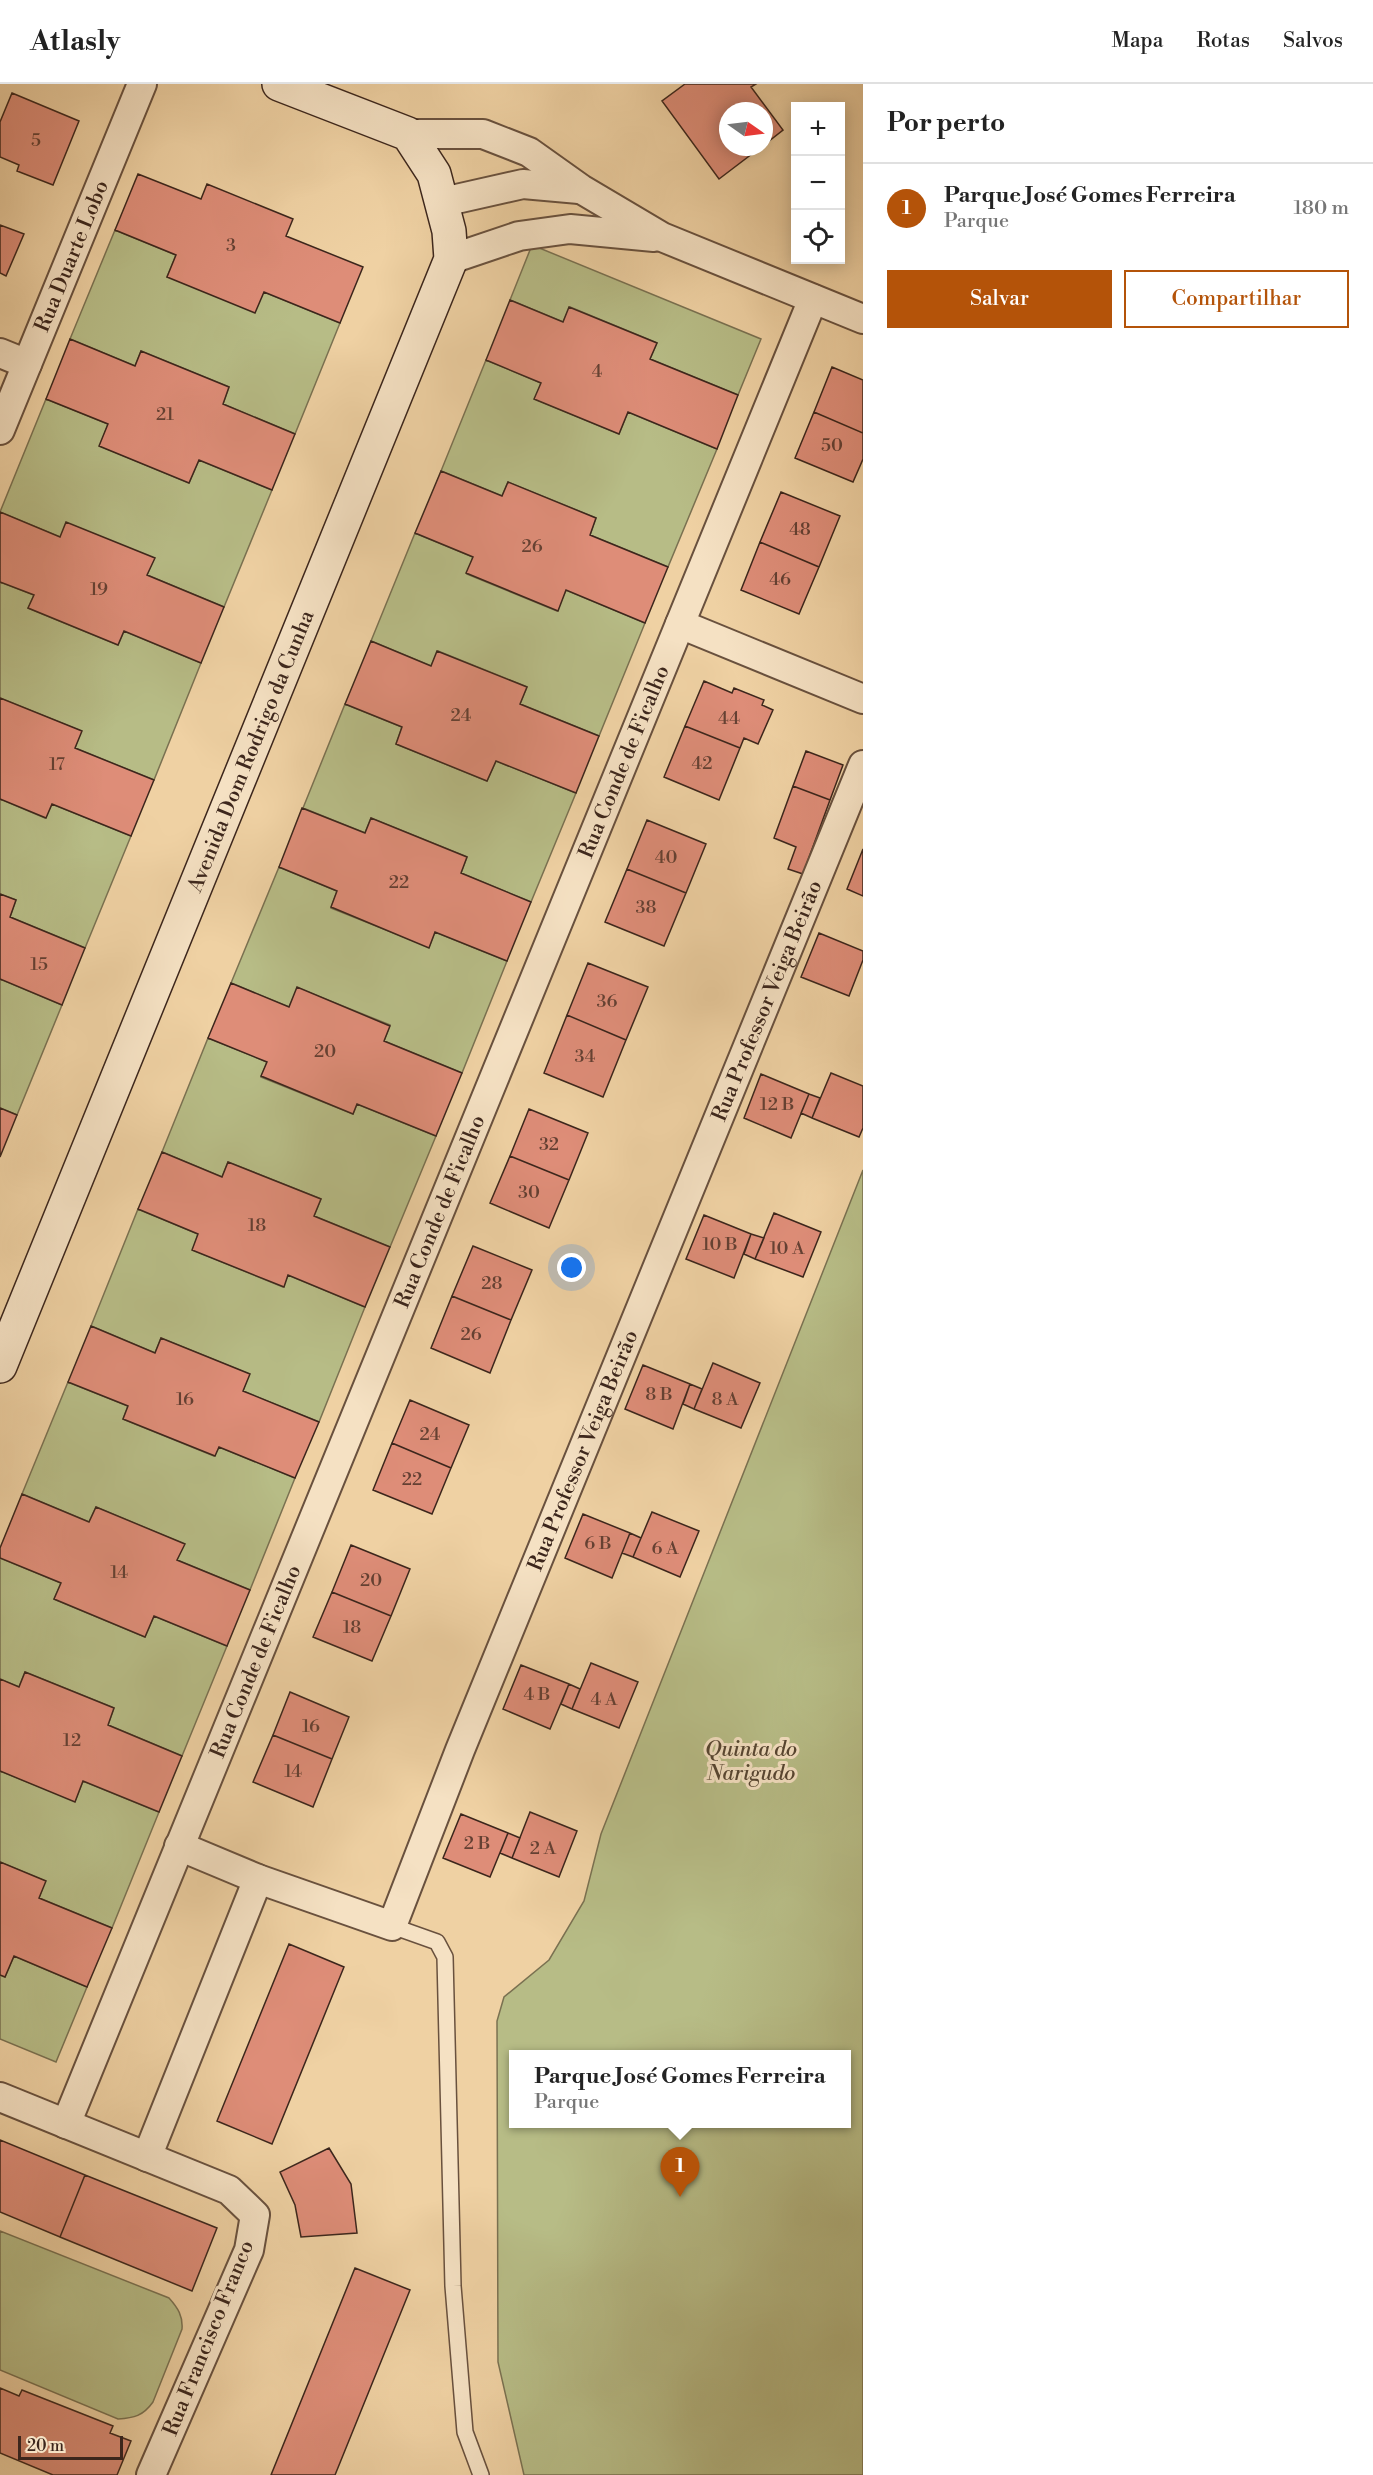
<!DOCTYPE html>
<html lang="pt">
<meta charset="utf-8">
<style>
body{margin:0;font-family:"Libre Bodoni",serif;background:#f6f6f6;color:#222}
.controls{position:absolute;right:18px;top:18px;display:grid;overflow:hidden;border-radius:0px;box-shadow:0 3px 15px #0003}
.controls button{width:54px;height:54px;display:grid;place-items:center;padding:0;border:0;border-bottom:2px solid #e0e0e0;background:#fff;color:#222;font:30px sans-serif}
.compass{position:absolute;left:719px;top:18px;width:54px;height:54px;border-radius:50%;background:#fff;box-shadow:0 3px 15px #0003;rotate:104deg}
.scale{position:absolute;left:18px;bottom:15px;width:105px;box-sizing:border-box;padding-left:6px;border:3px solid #3c261c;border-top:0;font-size:16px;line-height:21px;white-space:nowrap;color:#3c261c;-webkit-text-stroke:4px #f5e1c3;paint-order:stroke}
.you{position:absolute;left:572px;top:1184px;width:21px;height:21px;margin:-15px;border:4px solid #fff;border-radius:50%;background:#1a73e8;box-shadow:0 0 0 9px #1a73e833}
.badge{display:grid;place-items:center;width:39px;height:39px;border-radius:50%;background:#b45309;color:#fff;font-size:20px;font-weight:700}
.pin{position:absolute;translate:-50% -50px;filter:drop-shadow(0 2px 3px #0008)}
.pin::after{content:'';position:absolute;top:32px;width:21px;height:18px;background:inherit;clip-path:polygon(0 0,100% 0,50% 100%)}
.popup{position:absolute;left:509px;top:1966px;width:342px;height:78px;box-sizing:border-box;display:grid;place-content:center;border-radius:0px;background:#fff;filter:drop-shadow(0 2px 4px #0005);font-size:20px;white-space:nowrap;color:#767676}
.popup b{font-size:22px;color:#222}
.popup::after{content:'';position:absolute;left:50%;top:100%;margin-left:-12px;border:12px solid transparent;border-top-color:#fff}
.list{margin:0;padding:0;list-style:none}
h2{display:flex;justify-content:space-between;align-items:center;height:78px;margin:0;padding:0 24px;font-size:26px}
h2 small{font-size:20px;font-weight:400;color:#767676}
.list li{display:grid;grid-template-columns:39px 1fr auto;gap:18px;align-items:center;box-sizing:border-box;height:90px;padding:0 24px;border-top:2px solid #e0e0e0}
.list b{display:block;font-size:22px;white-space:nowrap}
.list p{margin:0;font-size:20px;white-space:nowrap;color:#767676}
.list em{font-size:20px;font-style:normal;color:#767676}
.actions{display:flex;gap:12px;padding:18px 24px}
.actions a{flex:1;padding:14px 0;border:2px solid #b45309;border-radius:0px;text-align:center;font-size:21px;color:#b45309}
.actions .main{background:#b45309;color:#fff}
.icon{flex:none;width:33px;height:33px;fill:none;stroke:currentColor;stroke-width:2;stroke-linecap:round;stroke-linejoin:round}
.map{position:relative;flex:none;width:863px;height:2391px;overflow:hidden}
header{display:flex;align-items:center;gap:36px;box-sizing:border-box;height:84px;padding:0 30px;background:#fff;border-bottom:2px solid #e0e0e0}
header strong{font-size:28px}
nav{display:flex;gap:33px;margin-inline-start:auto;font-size:21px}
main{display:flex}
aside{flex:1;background:#fff}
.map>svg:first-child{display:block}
.green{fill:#b7bc86;stroke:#7a7151;stroke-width:1.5;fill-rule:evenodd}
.building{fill:#de8d78;stroke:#3c261c;stroke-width:1.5}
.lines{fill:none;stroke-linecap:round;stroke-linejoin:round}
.lane-casing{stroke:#69513e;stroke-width:18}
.street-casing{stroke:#69513e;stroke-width:32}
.secondary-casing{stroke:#3c261c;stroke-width:36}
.lane{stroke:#f5e1c3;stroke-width:15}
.street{stroke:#f5e1c3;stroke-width:28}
.secondary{stroke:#f5e1c3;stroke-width:33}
.labels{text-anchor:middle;stroke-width:6;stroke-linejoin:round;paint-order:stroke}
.number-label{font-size:18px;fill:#644033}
.street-label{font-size:21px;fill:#3c261c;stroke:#f5e1c3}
.park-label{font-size:21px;font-style:italic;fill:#554431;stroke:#f5e1c3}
</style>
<header>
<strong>Atlasly</strong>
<nav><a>Mapa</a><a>Rotas</a><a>Salvos</a></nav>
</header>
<main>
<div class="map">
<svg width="863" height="2391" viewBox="0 0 863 2391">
<rect width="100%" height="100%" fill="#efd1a3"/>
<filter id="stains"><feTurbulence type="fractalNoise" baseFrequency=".00333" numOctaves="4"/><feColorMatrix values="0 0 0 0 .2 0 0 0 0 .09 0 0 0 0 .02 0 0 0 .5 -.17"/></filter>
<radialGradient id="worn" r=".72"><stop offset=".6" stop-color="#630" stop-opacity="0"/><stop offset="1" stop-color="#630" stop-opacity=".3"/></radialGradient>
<path class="green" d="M 115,146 L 176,171 L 167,193 L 264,208 L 340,239 L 295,350 L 223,320 L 229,303 L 141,267 L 135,282 L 70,255 Z
M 532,161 L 761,255 L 738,311 L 650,275 L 657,259 L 570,223 L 563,238 L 510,216 Z
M 486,276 L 541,299 L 535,315 L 619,350 L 628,328 L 717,365 L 668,483 L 590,451 L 596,434 L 508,398 L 502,412 L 441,387 Z
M 46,315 L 108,340 L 100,362 L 189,399 L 199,376 L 272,406 L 224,523 L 147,491 L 154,474 L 60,453 L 0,428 Z
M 415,449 L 473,473 L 467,490 L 557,527 L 566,506 L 645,539 L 599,652 L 520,620 L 527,603 L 438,567 L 431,582 L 371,557 Z
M 0,498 L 34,511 L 28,524 L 118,561 L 124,547 L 201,579 L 154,696 L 75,664 L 81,647 L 0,614 Z
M 345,620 L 402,643 L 396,660 L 487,697 L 496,677 L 576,709 L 531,818 L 461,789 L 467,773 L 371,734 L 365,749 L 303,724 Z
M 0,715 L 45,734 L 52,720 L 131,752 L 85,864 L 10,833 L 16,816 L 0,810 Z
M 279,783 L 337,807 L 331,824 L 429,863 L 435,848 L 507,877 L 462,989 L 384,957 L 390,941 L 298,904 L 289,923 L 231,899 Z
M 0,895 L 62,921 L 17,1031 L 0,1024 Z
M 208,954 L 267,978 L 261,993 L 353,1030 L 357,1020 L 436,1052 L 390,1163 L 314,1132 L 321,1115 L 228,1078 L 222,1093 L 162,1068 Z
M 863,1086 L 863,2391 L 524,2391 L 498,2278 L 497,1937 L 504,1913 L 549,1876 L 584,1817 L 601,1750 ZM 514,1970 L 846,1970 L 846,2040 L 514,2040 Z
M 138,1125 L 198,1150 L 193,1166 L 283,1203 L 288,1191 L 365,1223 L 319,1338 L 243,1307 L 249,1290 L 161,1254 L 155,1269 L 91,1242 Z
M 68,1298 L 128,1322 L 123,1335 L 214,1372 L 219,1363 L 295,1394 L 250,1506 L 177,1476 L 184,1460 L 96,1423 L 89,1438 L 22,1410 Z
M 0,1474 L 61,1499 L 54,1515 L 145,1553 L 154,1532 L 227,1562 L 182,1672 L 108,1641 L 114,1624 L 25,1588 L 19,1603 L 0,1595 Z
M 0,1687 L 75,1717 L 83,1697 L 159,1728 L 112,1844 L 39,1814 L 45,1797 L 0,1778 Z
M 14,1872 L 87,1903 L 56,1978 L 0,1955 L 0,1891 L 5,1893 Z
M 0,2147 L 169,2214 C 178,2224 183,2232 182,2245 L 153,2318 C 143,2332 134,2334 118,2335 L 0,2286 Z"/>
<path class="building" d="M 685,0 L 756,0 L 751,3 L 783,46 L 764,61 L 764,27 L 728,27 L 728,63 L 761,63 L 719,95 L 662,17 Z
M 12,9 L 79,37 L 53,101 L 17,87 L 19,81 L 0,73 L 0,38 Z
M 138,90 L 201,115 L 207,100 L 293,135 L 286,152 L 363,183 L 340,239 L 264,208 L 255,229 L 167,193 L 176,171 L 115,146 Z
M 0,141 L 24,150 L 6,192 L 0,189 Z
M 510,216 L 563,238 L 569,223 L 657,259 L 650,275 L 738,311 L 717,365 L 628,328 L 619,350 L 534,315 L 541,299 L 486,276 Z
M 70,255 L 135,282 L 141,267 L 229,303 L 223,320 L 295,350 L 272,406 L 199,376 L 189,399 L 99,362 L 108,340 L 46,315 Z
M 832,283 L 863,296 L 863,349 L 814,328 Z
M 814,328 L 863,349 L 863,375 L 853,398 L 795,374 Z
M 441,387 L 502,412 L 508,398 L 596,434 L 590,451 L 668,483 L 645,539 L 566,506 L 558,527 L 466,489 L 473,473 L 415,449 Z
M 781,408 L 840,432 L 819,483 L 760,458 Z
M 0,428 L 60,453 L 66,438 L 155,474 L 147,491 L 224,523 L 201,579 L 124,547 L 118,561 L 28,524 L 34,511 L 0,498 Z
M 760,458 L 819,483 L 799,530 L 741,506 Z
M 371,557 L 431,582 L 437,567 L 527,603 L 520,620 L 599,652 L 576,709 L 496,677 L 487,697 L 396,660 L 402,643 L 345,620 Z
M 704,597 L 732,609 L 734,604 L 764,616 L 762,621 L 773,626 L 758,660 L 744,654 L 740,664 L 685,642 Z
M 0,614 L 82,647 L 75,664 L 154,696 L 131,752 L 52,720 L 46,734 L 0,715 Z
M 685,642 L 740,664 L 719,716 L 664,693 Z
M 806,667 L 843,681 L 830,716 L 793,702 Z
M 793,702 L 830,716 L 803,790 L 788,785 L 796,763 L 774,754 Z
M 302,724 L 365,749 L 371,734 L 467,773 L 461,789 L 531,818 L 507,877 L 435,848 L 429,864 L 331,823 L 337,807 L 279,783 Z
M 647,736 L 706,760 L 686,809 L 627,785 Z
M 863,765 L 863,812 L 847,805 Z
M 627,785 L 686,809 L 664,862 L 605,838 Z
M 0,810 L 16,816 L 10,833 L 85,864 L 62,921 L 0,895 Z
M 819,849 L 863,867 L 863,876 L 849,912 L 801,893 Z
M 588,879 L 648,903 L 626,956 L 567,931 Z
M 231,899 L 289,923 L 297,903 L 390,942 L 384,957 L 462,989 L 436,1052 L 357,1020 L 353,1030 L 261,992 L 267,978 L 208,954 Z
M 567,931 L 626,956 L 603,1013 L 544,989 Z
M 831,989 L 863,1002 L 863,1044 L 859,1053 L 812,1034 Z
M 761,990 L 809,1010 L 791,1054 L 744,1034 Z
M 809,1010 L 820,1014 L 812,1034 L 801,1029 Z
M 0,1024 L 17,1031 L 0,1073 Z
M 529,1025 L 588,1049 L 569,1096 L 510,1072 Z
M 162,1068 L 222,1093 L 228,1078 L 321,1115 L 314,1132 L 390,1163 L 365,1223 L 288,1191 L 284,1203 L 192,1166 L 198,1150 L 138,1125 Z
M 510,1072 L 569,1096 L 549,1144 L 490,1119 Z
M 774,1129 L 821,1148 L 803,1193 L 755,1175 Z
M 704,1131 L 751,1150 L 734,1194 L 686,1175 Z
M 751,1150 L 764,1154 L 755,1175 L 744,1170 Z
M 473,1162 L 532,1186 L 511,1236 L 452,1212 Z
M 452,1212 L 511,1236 L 490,1289 L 431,1264 Z
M 91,1242 L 155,1269 L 161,1254 L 250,1290 L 243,1307 L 319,1338 L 295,1394 L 219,1363 L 215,1372 L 123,1335 L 128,1322 L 68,1298 Z
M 713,1279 L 760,1299 L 741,1344 L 694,1325 Z
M 643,1281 L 690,1300 L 673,1345 L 625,1325 Z
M 690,1300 L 702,1305 L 694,1325 L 683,1320 Z
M 410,1316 L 469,1341 L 451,1384 L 392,1359 Z
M 392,1359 L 451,1384 L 432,1430 L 373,1406 Z
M 22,1410 L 89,1438 L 96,1423 L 185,1460 L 177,1476 L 250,1506 L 227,1562 L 154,1532 L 145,1553 L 54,1515 L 61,1499 L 0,1474 L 0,1464 Z
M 652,1428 L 699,1447 L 680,1493 L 633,1473 Z
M 583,1430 L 630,1449 L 612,1494 L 565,1474 Z
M 630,1449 L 641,1454 L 633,1473 L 622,1469 Z
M 351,1461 L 410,1485 L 391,1532 L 332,1508 Z
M 332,1508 L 391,1532 L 372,1577 L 313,1553 Z
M 591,1579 L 638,1598 L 619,1644 L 572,1625 Z
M 521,1581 L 569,1600 L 550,1645 L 503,1625 Z
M 25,1588 L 114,1624 L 108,1641 L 182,1672 L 159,1728 L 83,1697 L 75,1718 L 0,1687 L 0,1595 L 19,1603 Z
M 569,1600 L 580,1605 L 572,1625 L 561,1620 Z
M 290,1608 L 349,1633 L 332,1675 L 273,1651 Z
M 273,1651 L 332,1675 L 313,1723 L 253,1698 Z
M 530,1728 L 577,1747 L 559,1793 L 512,1774 Z
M 461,1730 L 508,1749 L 490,1793 L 443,1774 Z
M 508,1749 L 520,1754 L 512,1774 L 500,1769 Z
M 0,1778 L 46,1797 L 39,1814 L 112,1844 L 87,1903 L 14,1872 L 5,1893 L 0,1891 Z
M 289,1860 L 344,1883 L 272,2060 L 217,2037 Z
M 0,2056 L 85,2091 L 60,2153 L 0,2128 Z
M 329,2064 L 351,2100 L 357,2149 L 301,2153 L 295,2121 L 280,2088 Z
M 85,2091 L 217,2144 L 192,2207 L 60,2153 Z
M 355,2184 L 410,2206 L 335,2391 L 271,2391 Z
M 0,2304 L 19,2312 L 22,2306 L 113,2342 L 110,2349 L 131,2357 L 117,2391 L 53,2391 L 0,2369 Z"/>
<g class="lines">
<g class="lane-casing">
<path id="lane" d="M 392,1842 L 437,1858 L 445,1873 L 453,2202 L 465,2348 L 481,2391"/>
</g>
<g class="street-casing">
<g id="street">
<path d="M 408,50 L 483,50 L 529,68 L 581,105 L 662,153 L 863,235"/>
<path d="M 443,118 L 523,100 L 579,105"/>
<path d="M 451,175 L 519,152 L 570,145 L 654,153"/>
<path d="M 0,269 L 27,280"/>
<path id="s1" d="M 0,346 L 142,0"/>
<path d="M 680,540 L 863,615"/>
<path id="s2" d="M 179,1762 L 258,1795 L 392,1842 L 460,1666 L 863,681"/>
<path d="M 0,2013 L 229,2106 L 255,2131 L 249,2166 L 151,2391"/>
<path id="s3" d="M 66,2040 L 813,215"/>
<path d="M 147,2073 L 258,1795"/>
</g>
</g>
<g class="secondary-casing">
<g id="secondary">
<path id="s4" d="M 0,1282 L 451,175 L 449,147 L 434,90 L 408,50 L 279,0"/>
</g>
</g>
<use href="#lane" class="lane"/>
<use href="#street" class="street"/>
<use href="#secondary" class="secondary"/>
</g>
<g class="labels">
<g class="number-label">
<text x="36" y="62">5</text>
<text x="231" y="167">3</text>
<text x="597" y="293">4</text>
<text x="165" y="336">21</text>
<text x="832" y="367">50</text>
<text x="800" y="451">48</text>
<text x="532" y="468">26</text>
<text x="780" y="501">46</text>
<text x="99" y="511">19</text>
<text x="461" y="637">24</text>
<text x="729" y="640">44</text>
<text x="702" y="685">42</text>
<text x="57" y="686">17</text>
<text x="666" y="779">40</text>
<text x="399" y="804">22</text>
<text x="646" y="829">38</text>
<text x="39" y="886">15</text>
<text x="607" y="923">36</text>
<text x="325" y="973">20</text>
<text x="585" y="978">34</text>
<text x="777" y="1026">12 B</text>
<text x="549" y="1066">32</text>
<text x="529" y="1114">30</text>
<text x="257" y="1147">18</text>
<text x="720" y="1166">10 B</text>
<text x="787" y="1170">10 A</text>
<text x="492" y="1205">28</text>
<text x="471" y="1256">26</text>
<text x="659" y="1316">8 B</text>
<text x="185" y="1321">16</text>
<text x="725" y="1321">8 A</text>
<text x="430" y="1356">24</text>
<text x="412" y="1401">22</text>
<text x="598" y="1465">6 B</text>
<text x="665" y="1470">6 A</text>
<text x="119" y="1494">14</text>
<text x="371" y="1502">20</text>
<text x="352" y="1549">18</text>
<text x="537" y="1616">4 B</text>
<text x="604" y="1621">4 A</text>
<text x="311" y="1648">16</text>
<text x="72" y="1662">12</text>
<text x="293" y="1693">14</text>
<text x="477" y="1765">2 B</text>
<text x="543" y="1770">2 A</text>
</g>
<g class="street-label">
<text dy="7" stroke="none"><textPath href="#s1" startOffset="188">Rua Duarte Lobo</textPath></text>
<text dy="7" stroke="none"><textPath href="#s4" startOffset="664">Avenida Dom Rodrigo da Cunha</textPath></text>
<text dy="7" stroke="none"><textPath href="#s3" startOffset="1472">Rua Conde de Ficalho</textPath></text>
<text dy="7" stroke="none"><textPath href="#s2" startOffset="1226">Rua Professor Veiga Beirão</textPath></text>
<text dy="7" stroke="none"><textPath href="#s3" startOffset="986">Rua Conde de Ficalho</textPath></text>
<text dy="7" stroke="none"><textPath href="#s2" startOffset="740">Rua Professor Veiga Beirão</textPath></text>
<text dy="7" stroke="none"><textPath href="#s3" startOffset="500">Rua Conde de Ficalho</textPath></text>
<text transform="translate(208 2254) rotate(-68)" y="7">Rua Francisco Franco</text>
</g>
<g class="park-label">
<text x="751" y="1672">Quinta do<tspan x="751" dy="24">Narigudo</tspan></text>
</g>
</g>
<rect width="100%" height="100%" filter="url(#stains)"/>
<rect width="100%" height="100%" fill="url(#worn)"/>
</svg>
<div class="controls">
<button>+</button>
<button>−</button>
<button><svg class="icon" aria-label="locate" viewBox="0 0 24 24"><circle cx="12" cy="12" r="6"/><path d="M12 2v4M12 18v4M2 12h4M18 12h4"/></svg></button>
</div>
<svg class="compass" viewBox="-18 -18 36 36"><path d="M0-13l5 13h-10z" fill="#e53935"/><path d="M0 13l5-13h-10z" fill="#767676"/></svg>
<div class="scale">20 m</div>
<div class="you"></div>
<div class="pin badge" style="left:680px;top:2113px">1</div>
<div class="popup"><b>Parque José Gomes Ferreira</b>Parque</div>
</div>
<aside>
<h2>Por perto<small></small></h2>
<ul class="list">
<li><span class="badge">1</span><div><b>Parque José Gomes Ferreira</b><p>Parque</p></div><em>180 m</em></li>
</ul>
<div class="actions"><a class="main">Salvar</a><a>Compartilhar</a></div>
</aside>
</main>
